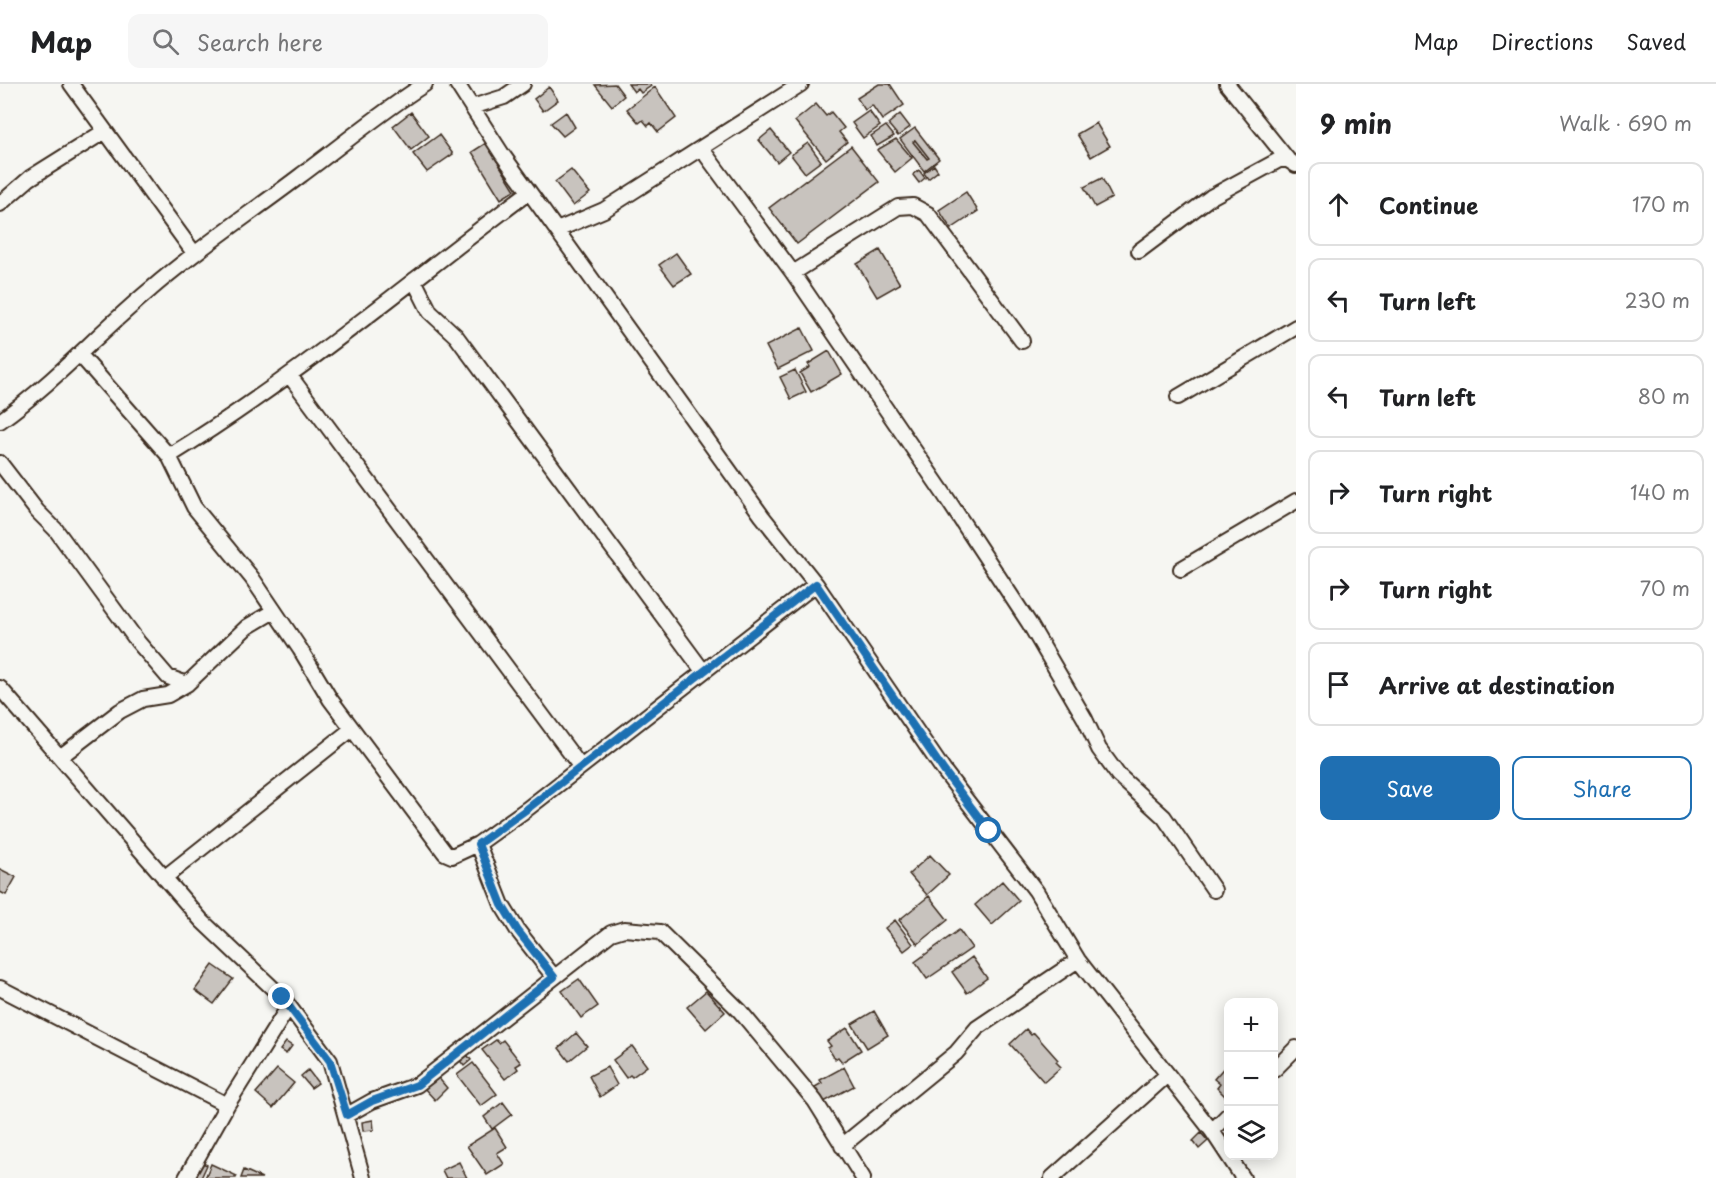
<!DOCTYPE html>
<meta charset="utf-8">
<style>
body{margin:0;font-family:"Playpen Sans",sans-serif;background:#f6f6f6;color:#202124}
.controls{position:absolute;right:18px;bottom:18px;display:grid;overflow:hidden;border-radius:12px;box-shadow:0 3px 15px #0003}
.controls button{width:54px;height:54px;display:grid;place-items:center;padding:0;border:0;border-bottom:2px solid #e0e0e0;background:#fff;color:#202124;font:30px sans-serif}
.stop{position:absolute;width:18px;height:18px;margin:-14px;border:4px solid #1f6fb2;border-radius:50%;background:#fff}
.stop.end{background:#1f6fb2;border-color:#fff;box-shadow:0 2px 6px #0008}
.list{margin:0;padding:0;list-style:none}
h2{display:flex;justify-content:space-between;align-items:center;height:78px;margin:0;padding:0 24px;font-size:26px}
h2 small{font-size:20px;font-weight:400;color:#757577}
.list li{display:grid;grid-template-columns:39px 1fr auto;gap:18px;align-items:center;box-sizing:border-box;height:84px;margin:0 12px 12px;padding:0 12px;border:2px solid #e0e0e0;border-radius:12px}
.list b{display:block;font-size:22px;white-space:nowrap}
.list em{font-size:20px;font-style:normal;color:#757577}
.actions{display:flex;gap:12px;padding:18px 24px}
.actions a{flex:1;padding:14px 0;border:2px solid #1f6fb2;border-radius:12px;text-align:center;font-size:21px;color:#1f6fb2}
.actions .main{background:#1f6fb2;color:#fff}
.icon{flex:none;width:33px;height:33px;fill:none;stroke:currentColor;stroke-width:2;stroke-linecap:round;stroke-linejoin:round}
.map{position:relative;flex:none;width:1296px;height:1094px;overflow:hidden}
header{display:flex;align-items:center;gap:36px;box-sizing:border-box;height:84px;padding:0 30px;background:#fff;border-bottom:2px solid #e0e0e0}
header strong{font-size:28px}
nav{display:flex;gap:33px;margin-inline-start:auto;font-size:21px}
.search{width:420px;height:54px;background:#f6f6f6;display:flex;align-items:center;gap:15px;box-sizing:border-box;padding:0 21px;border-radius:12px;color:#757577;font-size:22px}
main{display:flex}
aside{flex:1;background:#fff}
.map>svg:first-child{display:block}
.building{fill:#c8c3be;stroke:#3b2a1e;stroke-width:1.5;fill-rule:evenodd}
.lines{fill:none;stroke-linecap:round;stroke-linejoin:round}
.minor-casing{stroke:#3b2a1e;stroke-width:18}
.minor{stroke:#f6f6f2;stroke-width:14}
.route{stroke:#1f6fb2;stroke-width:8}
</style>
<header>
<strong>Map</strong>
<div class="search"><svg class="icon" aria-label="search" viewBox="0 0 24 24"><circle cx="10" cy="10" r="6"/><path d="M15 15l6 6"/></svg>Search here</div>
<nav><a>Map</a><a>Directions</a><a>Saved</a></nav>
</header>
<main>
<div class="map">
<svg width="1296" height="1094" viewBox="0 0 1296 1094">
<rect width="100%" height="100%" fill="#f6f6f2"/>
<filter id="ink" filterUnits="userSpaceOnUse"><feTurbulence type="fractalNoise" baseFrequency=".0167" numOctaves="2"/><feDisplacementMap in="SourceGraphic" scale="12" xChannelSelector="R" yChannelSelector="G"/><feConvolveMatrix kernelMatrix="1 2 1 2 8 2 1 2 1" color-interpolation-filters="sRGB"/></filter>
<g filter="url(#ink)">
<path class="building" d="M 615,0 L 624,12 L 612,22 L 595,1 Z
M 628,0 L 650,0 L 651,2 L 641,9 L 638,5 L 634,8 Z
M 879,0 L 890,0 L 904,21 L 882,36 L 872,21 L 865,26 L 857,14 Z
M 549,3 L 558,16 L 543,27 L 534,15 Z
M 655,3 L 676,34 L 658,48 L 651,39 L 648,42 L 643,36 L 639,39 L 627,25 Z
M 816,20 L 826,32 L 831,28 L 844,44 L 839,48 L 847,58 L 826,75 L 795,37 Z
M 869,27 L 880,42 L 863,54 L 852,39 Z
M 411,28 L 429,52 L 411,66 L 393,42 Z
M 566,28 L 575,43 L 563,52 L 551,39 Z
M 900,30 L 910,43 L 898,52 L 888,40 Z
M 1096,39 L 1110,62 L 1091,73 L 1077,50 Z
M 886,42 L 894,52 L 877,62 L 871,52 Z
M 915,44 L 939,75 L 924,87 L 900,55 ZM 915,56 L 929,74 L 927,75 L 913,58 Z
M 771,46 L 789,68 L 777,78 L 759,56 Z
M 439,51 L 453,70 L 427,88 L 413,70 Z
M 896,55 L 912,74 L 895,88 L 877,66 Z
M 915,56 L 929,74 L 927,75 L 913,58 Z
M 486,59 L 515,106 L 501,115 L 472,68 Z
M 808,59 L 821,77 L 805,89 L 791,71 Z
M 851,62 L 879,98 L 797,160 L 769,124 Z
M 934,81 L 938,87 L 928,95 L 924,89 Z
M 571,86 L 590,109 L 573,122 L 555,98 Z
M 919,86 L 925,94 L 919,99 L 913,91 Z
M 1102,94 L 1112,114 L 1095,123 L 1084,103 Z
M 966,108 L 978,127 L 951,145 L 939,126 Z
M 880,166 L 900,200 L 877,213 L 857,180 Z
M 676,169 L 691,190 L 674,201 L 659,181 Z
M 802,244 L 814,267 L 778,285 L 766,262 Z
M 829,267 L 842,290 L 811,308 L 800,289 L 810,283 L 808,280 Z
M 795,286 L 806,308 L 791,315 L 780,293 Z
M 930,771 L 949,791 L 927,811 L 909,790 Z
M 0,785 L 16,793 L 6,811 L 0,808 Z
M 1002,797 L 1019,817 L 992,841 L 975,821 Z
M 929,812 L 948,836 L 918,860 L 899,836 Z
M 895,836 L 913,860 L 904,867 L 885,844 Z
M 959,846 L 972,864 L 927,895 L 915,878 Z
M 972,873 L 987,894 L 967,909 L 952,888 Z
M 213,881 L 233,895 L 214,920 L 195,906 Z
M 579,895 L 598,922 L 581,934 L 562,907 Z
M 706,907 L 725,928 L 706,945 L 687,923 Z
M 874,927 L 888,951 L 867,964 L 852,940 Z
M 847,944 L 861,966 L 842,978 L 838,973 L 835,975 L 828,964 L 831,962 L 827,957 Z
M 1026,945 L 1031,951 L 1034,949 L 1058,976 L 1056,978 L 1061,983 L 1044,998 L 1010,960 Z
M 576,949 L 587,962 L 569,977 L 559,964 Z
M 496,956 L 499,959 L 503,956 L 521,979 L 516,982 L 518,985 L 505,995 L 482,966 Z
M 286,958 L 292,962 L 286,970 L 280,966 Z
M 632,962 L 647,982 L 632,993 L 630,991 L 626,994 L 613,976 Z
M 465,968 L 471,976 L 464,982 L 458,974 Z
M 473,979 L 497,1010 L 481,1022 L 457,991 Z
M 1228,979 L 1228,1010 L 1226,1013 L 1217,1004 L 1220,1000 L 1214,995 Z
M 607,983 L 617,1001 L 600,1013 L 589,992 Z
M 844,983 L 854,1002 L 824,1018 L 815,1003 L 822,999 L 820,996 Z
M 277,985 L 294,999 L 273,1024 L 256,1009 Z
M 308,986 L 318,999 L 311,1004 L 301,992 Z
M 436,991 L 447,1004 L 435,1016 L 423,1003 Z
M 503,1018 L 512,1030 L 492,1045 L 484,1033 Z
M 373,1036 L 374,1046 L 363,1047 L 362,1038 Z
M 495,1044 L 507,1063 L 497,1069 L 504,1080 L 487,1091 L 467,1062 Z
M 1201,1049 L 1208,1057 L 1199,1065 L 1193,1057 Z
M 198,1077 L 207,1081 L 201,1094 L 190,1094 Z
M 459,1078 L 467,1094 L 446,1094 L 442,1086 Z
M 211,1080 L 237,1092 L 236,1094 L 205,1094 Z
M 244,1086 L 262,1094 L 241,1094 Z"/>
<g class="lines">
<g class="minor-casing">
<path id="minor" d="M 71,0 L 194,169
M 457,0 L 502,70 L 762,432 L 816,500 L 944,687 L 1036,807 L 1078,876 L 1212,1047 L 1243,1094
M 1227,0 L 1288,76
M 472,23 L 504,13 L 523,0
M 701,64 L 793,189 L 944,410 L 1029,539 L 1085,635 L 1099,665 L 1118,691 L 1164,733 L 1214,806
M 0,120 L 30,94 L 105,47
M 557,146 L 604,126 L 801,0
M 1139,167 L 1211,113 L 1279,76 L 1288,76 L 1296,81
M 793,189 L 898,123 L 913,122 L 928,130 L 1022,257
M 414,196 L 430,228 L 456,252 L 703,587
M 81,272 L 169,372 L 194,423 L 252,494 L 300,565 L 330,615 L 445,769 L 452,772 L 478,760 L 527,725 L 816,500
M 290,292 L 580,682
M 1178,313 L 1296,243
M 0,337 C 55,298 99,248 151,205 C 198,164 250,130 300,92 C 342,61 381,28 425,0
M 169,372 C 296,294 410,197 529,108
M 0,379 L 37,427 L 56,446 L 138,558 L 168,593 L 187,600
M 1181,485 L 1296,417
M 0,604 L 202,837 L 282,913 L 330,977 L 363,1094
M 60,673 L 120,627 L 143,615 L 168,611 L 187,600 L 247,543 L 274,527
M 478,760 L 502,821 L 518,847 L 554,893
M 164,794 L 352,645
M 0,904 L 227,1021
M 1274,986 L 1296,964
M 347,1031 L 372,1017 L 417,1001 L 611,849 L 624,845 L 660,848 L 740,927 L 815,1017 L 863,1094
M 1212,1047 L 1228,1031
M 842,1062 L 956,969 L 977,944 L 1078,876
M 186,1094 L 227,1021 L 289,922
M 1052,1094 L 1167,991"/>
</g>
<use href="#minor" class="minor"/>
</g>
</g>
<g class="lines" filter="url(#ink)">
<path class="route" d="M 282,913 L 330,977 L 347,1031 L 372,1017 L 417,1001 L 554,893 L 518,847 L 502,821 L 478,760 L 527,725 L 816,500 L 944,687 L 989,747"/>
</g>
</svg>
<div class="controls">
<button>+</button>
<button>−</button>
<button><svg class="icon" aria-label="layers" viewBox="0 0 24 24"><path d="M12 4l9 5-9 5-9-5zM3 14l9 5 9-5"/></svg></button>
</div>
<div class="stop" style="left:989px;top:747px"></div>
<div class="stop end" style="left:282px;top:913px"></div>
</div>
<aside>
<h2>9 min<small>Walk · 690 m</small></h2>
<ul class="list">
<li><svg class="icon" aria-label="ahead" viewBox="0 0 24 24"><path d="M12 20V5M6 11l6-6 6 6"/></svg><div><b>Continue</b></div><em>170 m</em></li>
<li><svg class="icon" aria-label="left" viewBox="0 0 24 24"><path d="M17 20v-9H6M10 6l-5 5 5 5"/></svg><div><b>Turn left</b></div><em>230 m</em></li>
<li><svg class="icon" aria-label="left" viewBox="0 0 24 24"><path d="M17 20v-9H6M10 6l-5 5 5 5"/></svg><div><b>Turn left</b></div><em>80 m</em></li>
<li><svg class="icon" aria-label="right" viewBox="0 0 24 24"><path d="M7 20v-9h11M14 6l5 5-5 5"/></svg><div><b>Turn right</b></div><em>140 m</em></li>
<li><svg class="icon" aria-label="right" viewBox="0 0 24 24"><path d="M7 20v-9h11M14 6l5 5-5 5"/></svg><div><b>Turn right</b></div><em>70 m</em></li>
<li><svg class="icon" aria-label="arrive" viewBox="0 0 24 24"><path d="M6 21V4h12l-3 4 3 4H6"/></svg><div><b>Arrive at destination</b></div></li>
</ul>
<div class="actions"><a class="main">Save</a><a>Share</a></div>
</aside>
</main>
